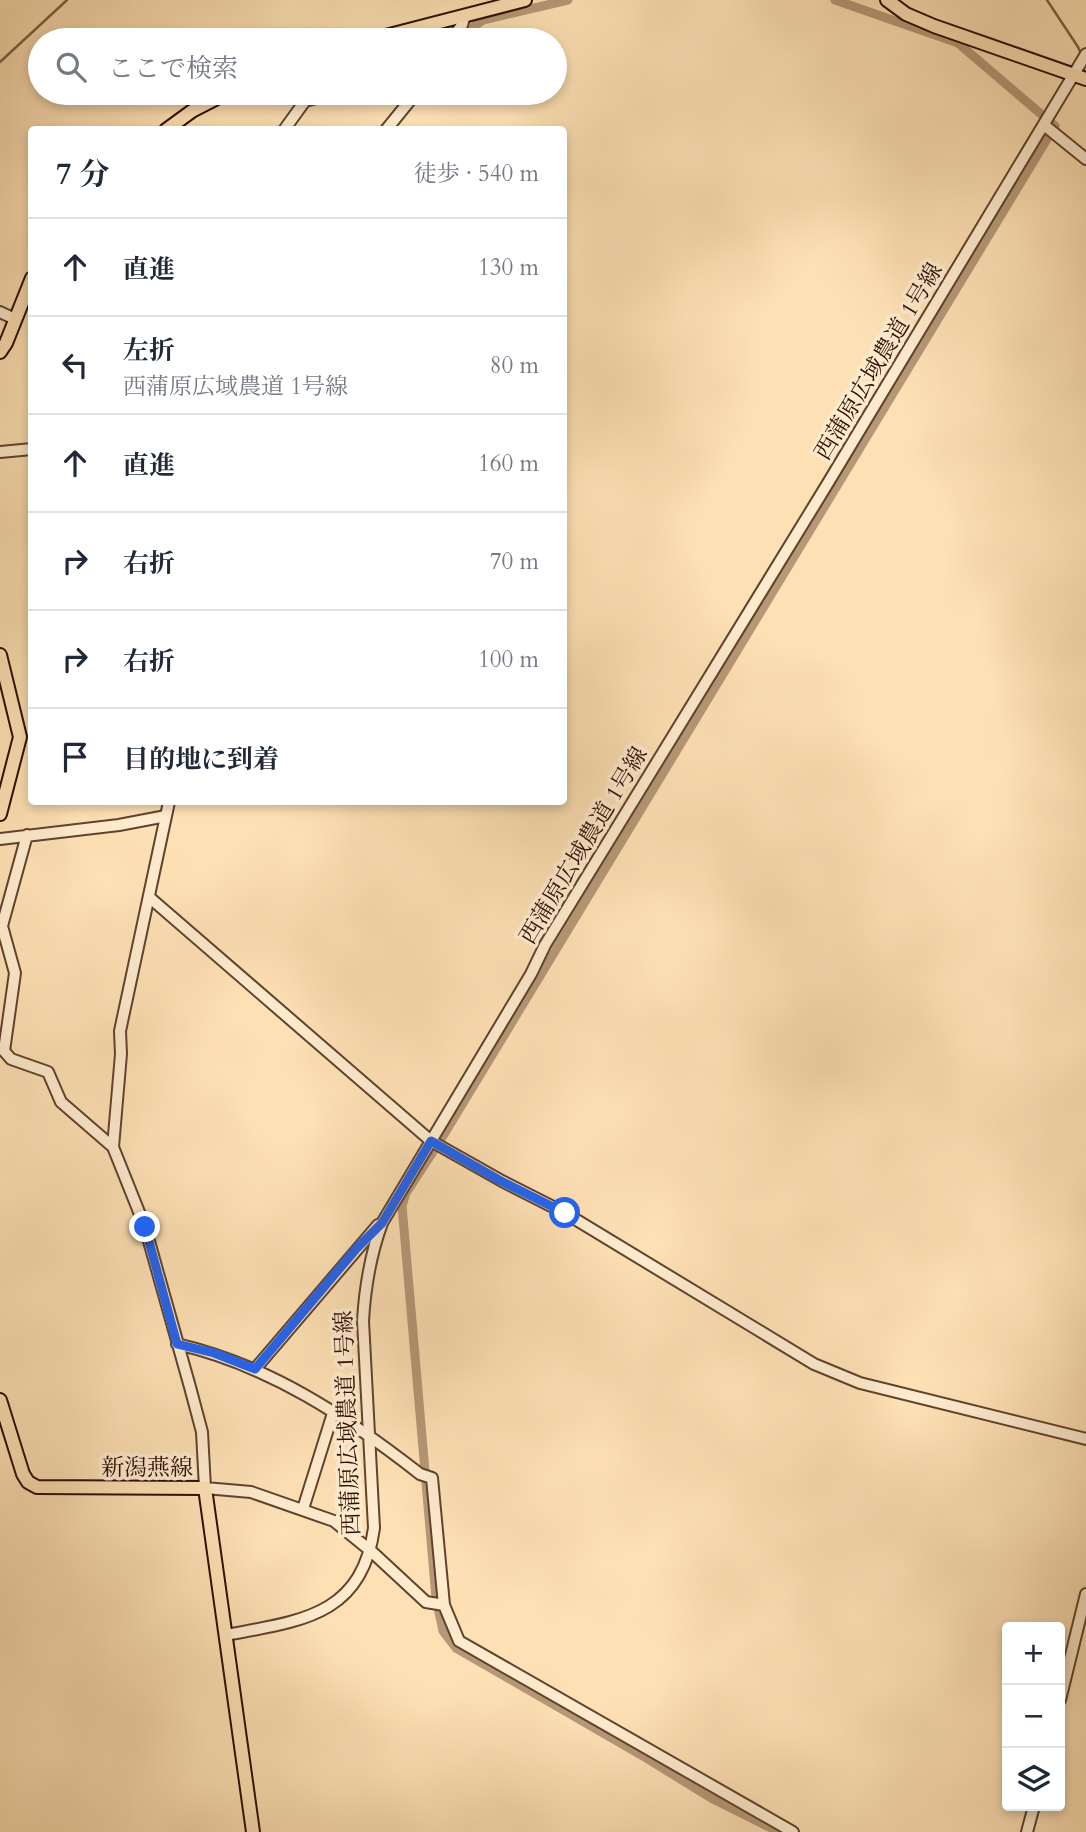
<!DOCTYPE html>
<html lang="ja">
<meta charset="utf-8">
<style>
body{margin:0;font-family:Cardo,"Noto Serif JP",serif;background:#f2f2f3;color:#1f2937}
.controls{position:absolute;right:21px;bottom:21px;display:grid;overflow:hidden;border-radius:7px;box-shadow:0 4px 10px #0003}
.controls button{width:63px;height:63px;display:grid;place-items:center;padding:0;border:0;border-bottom:2px solid #e0e1e3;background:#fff;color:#1f2937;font:35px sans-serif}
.stop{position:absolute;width:21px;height:21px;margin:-16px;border:5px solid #2563eb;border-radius:50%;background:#fff}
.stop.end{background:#2563eb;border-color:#fff;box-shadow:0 2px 7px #0008}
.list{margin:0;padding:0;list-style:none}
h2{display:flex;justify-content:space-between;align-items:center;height:91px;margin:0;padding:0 28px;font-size:30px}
h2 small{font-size:23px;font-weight:400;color:#747a83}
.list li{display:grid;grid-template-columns:46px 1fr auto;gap:21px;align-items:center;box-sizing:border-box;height:98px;padding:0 28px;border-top:2px solid #e0e1e3}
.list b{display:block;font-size:26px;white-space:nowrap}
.list p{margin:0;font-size:23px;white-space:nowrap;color:#747a83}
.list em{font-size:23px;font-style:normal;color:#747a83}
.icon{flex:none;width:38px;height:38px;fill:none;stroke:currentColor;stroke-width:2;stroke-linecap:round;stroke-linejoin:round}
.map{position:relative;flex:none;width:1086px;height:1832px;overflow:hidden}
.search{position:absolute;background:#fff;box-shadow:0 4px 10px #0003;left:28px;top:28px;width:539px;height:77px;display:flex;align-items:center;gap:18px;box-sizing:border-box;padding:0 24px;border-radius:38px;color:#747a83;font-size:26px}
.panel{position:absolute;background:#fff;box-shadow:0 4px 10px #0003;left:28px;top:126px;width:539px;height:679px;border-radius:7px}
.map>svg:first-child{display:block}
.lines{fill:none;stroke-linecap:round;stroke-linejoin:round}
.stream{stroke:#7f6047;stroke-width:2.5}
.canal{stroke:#b69877;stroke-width:9}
.minor-casing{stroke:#60422d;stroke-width:14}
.major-casing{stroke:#2c0d00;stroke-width:16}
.minor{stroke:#feebce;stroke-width:10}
.major{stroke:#fde0b4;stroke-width:12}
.route{stroke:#2563eb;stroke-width:9}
.labels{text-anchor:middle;stroke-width:7;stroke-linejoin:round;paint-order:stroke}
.street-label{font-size:23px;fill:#2c0d00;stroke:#feebce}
</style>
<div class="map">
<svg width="1086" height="1832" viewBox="0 0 1086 1832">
<rect width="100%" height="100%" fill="#fde0b4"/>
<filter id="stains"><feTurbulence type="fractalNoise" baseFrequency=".00286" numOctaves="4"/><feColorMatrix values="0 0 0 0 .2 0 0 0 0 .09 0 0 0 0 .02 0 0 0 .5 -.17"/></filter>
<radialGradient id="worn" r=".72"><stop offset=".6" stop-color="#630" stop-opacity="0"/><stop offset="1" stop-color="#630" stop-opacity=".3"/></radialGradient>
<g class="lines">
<path class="stream" d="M 1047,0 L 1078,47 L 1082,56
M 0,62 L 67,0"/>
<path class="canal" d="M 455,40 L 483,20 L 568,0
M 779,1832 L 711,1798 L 643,1756 L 456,1648 L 443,1631 L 436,1598 L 402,1206 L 406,1193 L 440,1141 L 1055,126 L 958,43 L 835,0"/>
<g class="minor-casing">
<path id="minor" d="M 451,40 L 462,25 L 465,15
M 1044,125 L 1086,159
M 284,130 L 305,101 L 334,93
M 386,130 L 416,93
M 0,312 L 15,319
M 0,452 L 32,449
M 169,802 L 120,1031 L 121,1054 L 113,1147 L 145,1227 L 190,1387 L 202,1432 L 205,1488 L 251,1492 L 334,1521 L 371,1551 L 426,1602 L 444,1605
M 27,835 L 2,926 L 15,973 L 4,1051 L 11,1059 L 48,1072 L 61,1102 L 113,1147
M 0,839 L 119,825 L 166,816
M 149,897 L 431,1141 L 502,1181 L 565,1213 L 814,1364 L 860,1383 L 1086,1439
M 177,1344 C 269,1365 347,1417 420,1474 L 432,1478 L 444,1605 L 459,1641 L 793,1832
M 255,1369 L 378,1225
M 303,1509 L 333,1413
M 226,1635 C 299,1621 362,1617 374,1528 L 363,1321 C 365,1286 370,1256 382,1223 L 531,974 L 545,945 L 828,483 L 1086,54
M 1060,1700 L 1086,1594
M 1027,1832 L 1034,1806"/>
</g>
<g class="major-casing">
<path id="major" d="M 887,0 L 906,14 L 934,26 L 1086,79
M 370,40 L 525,0
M 166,130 L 192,111 L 227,93
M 0,352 L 6,343 L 32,278
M 0,655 L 20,737 L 0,814
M 0,1400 L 23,1474 L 28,1482 L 37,1487 L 205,1488 L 253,1832"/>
</g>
<use href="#minor" class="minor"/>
<use href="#major" class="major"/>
</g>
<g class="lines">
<path class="route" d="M 145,1227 L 177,1344 L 214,1353 L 255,1369 L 356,1249 L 382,1223 L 431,1141 L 499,1180 L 565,1213"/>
</g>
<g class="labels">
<g class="street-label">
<text transform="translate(878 361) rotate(-59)" y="8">西蒲原広域農道 1号線</text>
<text transform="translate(583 845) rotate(-59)" y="8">西蒲原広域農道 1号線</text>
<text transform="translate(347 1423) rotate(-92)" y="8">西蒲原広域農道 1号線</text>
<text x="147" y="1475">新潟燕線</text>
</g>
</g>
<rect width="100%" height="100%" filter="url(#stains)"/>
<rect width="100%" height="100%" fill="url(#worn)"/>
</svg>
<div class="controls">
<button>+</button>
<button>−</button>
<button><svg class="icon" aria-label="layers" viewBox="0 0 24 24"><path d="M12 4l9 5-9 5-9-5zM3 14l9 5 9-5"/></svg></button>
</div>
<div class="stop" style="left:565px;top:1213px"></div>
<div class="stop end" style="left:145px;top:1227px"></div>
<div class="search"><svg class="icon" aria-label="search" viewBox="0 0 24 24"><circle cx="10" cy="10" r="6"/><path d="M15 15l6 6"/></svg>ここで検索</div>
<section class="panel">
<h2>7 分<small>徒歩 · 540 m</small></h2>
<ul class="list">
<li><svg class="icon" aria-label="ahead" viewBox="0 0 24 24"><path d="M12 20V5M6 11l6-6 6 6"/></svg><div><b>直進</b></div><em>130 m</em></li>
<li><svg class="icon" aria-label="left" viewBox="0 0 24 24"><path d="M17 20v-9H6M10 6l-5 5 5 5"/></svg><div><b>左折</b><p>西蒲原広域農道 1号線</p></div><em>80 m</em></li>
<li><svg class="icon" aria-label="ahead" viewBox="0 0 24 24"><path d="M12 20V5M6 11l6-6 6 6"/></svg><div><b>直進</b></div><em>160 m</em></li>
<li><svg class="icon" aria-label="right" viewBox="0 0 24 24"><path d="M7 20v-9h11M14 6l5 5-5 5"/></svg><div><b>右折</b></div><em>70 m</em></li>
<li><svg class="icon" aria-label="right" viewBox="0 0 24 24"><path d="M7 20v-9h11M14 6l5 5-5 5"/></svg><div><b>右折</b></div><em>100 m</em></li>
<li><svg class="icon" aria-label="arrive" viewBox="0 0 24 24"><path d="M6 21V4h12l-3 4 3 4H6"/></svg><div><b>目的地に到着</b></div></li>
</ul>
</section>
</div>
